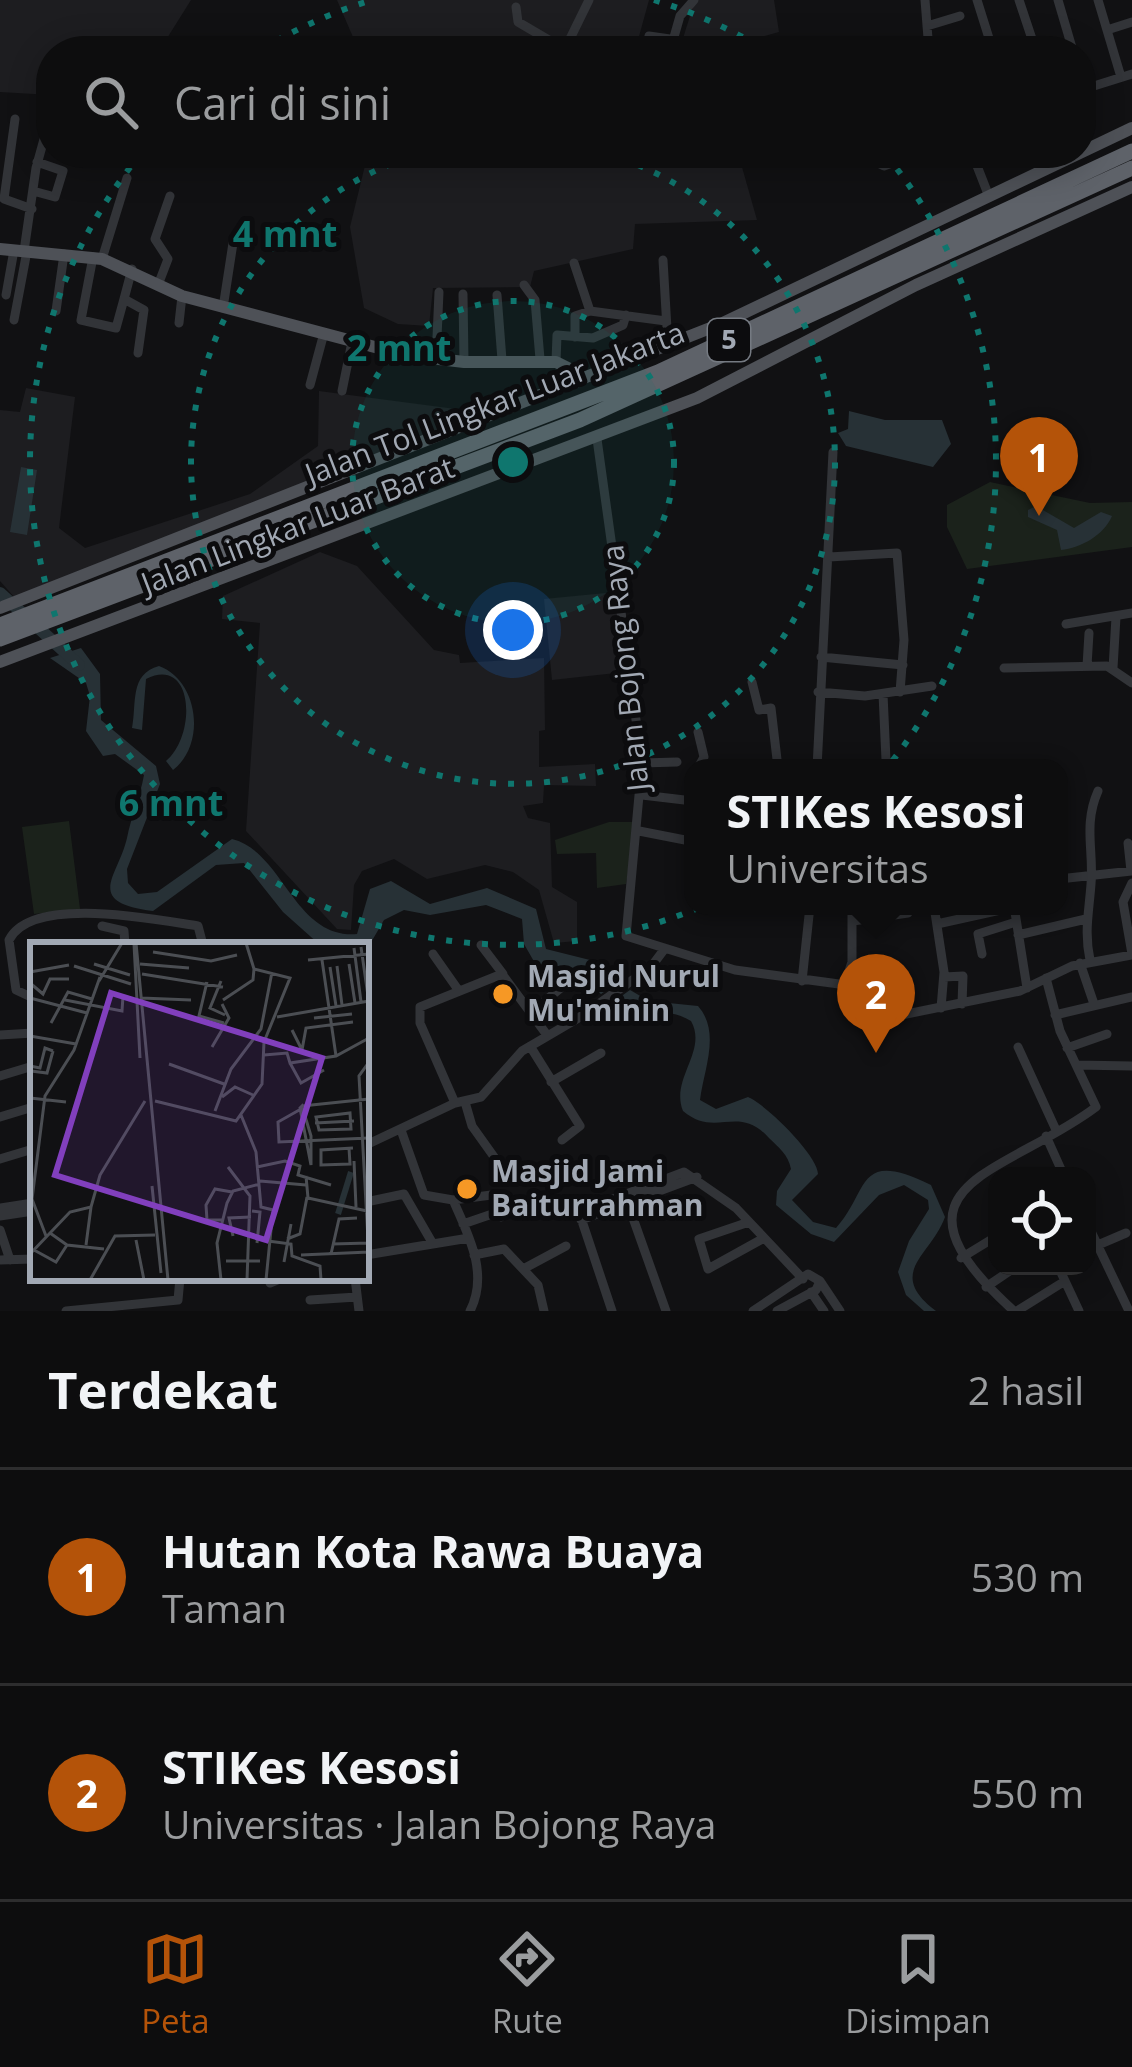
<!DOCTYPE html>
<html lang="id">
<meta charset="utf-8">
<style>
body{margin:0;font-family:"Open Sans",sans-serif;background:#161617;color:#f1f3f6}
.controls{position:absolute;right:36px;bottom:36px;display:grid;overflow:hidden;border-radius:24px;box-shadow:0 6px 30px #0003}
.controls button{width:108px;height:108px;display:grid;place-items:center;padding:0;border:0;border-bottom:3px solid #2d2d2e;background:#0d0d0e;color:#f1f3f6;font:60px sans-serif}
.you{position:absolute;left:513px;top:630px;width:42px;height:42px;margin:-30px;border:9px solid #fff;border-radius:50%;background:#1a73e8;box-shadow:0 0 0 18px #1a73e833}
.badge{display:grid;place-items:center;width:78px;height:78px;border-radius:50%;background:#b45309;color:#fff;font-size:39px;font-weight:700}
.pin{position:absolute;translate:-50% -99px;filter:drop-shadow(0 3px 6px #0008)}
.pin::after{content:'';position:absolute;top:63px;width:42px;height:36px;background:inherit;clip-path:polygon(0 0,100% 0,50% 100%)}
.popup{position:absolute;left:684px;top:759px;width:384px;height:156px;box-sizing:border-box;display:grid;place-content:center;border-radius:24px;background:#0d0d0e;filter:drop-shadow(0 3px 9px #0005);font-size:39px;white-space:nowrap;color:#9a9c9e}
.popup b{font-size:45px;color:#f1f3f6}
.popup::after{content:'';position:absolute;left:50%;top:100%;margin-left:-24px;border:24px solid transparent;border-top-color:#0d0d0e}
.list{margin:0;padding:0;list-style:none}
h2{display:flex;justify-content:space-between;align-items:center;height:156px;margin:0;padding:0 48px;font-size:51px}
h2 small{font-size:39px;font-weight:400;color:#9a9c9e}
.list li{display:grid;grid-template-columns:78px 1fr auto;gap:36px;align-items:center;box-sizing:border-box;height:216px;padding:0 48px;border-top:3px solid #2d2d2e}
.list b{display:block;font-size:45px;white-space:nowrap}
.list p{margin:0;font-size:39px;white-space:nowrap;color:#9a9c9e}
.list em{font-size:39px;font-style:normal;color:#9a9c9e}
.icon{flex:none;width:66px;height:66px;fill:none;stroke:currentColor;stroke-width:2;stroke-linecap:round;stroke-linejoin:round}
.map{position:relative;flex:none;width:1132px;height:1311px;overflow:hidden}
.search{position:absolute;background:#0d0d0e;box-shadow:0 6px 30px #0003;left:36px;right:36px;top:36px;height:132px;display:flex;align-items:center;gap:30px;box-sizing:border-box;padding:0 42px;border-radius:48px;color:#9a9c9e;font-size:45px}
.sheet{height:588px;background:#0d0d0e}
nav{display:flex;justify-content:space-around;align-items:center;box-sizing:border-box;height:168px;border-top:3px solid #2d2d2e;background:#0d0d0e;font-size:33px;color:#9a9c9e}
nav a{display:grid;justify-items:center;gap:6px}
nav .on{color:#b45309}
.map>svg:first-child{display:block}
.built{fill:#1d1d20}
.green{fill:#1b221b}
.water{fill:#273136}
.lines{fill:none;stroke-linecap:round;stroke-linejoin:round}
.river{stroke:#273136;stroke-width:12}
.minor{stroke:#323438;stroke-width:9}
.major{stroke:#4e5157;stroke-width:12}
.highway{stroke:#5e6269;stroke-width:15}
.ring{fill:none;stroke:#0f766e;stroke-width:6;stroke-dasharray:6 12}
.poi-dot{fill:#f69825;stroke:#0c0c0e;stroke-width:4.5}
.labels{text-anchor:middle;stroke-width:10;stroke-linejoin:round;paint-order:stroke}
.shield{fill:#0c0c0e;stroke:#757a82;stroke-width:3}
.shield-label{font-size:27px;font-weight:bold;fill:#a2a9b4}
.street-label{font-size:30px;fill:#a2a9b4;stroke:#0c0c0e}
.poi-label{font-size:30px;font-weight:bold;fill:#a2a9b4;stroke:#0c0c0e;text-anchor:start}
.inset-river{fill:none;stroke:#273136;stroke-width:6}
.inset-road{fill:none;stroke:#4b4e53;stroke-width:3}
.view{fill:#813fbd;fill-opacity:0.15;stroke:#813fbd;stroke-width:6}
.inset-edge{fill:none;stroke:#a2a9b4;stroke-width:6}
.centre{fill:#0f766e;stroke:#0c0c0e;stroke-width:6}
.ring-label{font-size:36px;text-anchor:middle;font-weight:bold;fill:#0f766e;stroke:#0c0c0e;stroke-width:10;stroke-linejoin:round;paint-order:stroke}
</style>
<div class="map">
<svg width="1132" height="1311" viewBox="0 0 1132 1311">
<rect width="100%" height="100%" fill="#111113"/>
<path class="built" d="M 0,0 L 191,0 L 159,51 L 51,51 L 51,95 L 0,92 Z
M 337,0 L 649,0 L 635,51 L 359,51 Z
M 695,0 L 774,0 L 779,32 L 712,51 L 679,51 Z
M 368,153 L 738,153 L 757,220 L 635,224 L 633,249 L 534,271 L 530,287 L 433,288 L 429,326 L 398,324 L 364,308 L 350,227 Z
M 26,388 L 75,397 L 59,528 L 85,548 L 250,494 L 318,446 L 319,391 L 486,413 L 14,597 L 0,581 L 0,410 L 20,412 Z
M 320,552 L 357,566 L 434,650 L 459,655 L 460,663 L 544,658 L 545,730 L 539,731 L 539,767 L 595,764 L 596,786 L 544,785 L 543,803 L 523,806 L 528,818 L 550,823 L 552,887 L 577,902 L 577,941 L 554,943 L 539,890 L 513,872 L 485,865 L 427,879 L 394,859 L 362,871 L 354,885 L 351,930 L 337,929 L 246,831 L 260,623 L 222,619 L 223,596 Z
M 616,592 L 625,672 L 552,680 L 544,599 Z"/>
<path class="green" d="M 990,482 L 1090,503 L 1132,502 L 1132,547 L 967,569 L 947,527 L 947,505 Z
M 69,821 L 80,909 L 34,914 L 22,827 Z
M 609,822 L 636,822 L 626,884 L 597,888 L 596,853 L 557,854 L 555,840 Z"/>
<path class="water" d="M 849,411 L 885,420 L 942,420 L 951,444 L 933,467 L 846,446 L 838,433 L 848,429 Z
M 21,467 L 37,470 L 27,535 L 10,532 Z
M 1036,506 L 1074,528 L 1101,512 L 1112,516 C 1104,535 1081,548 1061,550 L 1057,530 L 1028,517 L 1028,510 Z
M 81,648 L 100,674 L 101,720 L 156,766 L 160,784 L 127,869 L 128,883 L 138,894 L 157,892 L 232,839 C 284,852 294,939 357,934 L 370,889 L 391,881 L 430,904 L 487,888 L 536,909 L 546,949 L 606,964 L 620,981 L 601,994 C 579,976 565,962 536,965 L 524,944 L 522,919 L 486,905 L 430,915 L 404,910 L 384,920 L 366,951 L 366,945 L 320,945 L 283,912 L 244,863 L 216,865 L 153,911 C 83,902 118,877 127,838 C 131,817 140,797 144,775 L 115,754 L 103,756 L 86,731 L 90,696 L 86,683 L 50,658 Z
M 159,666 C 198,680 207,744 173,770 L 166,761 C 197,735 194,655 146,679 L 142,730 L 132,728 C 137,704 129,674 159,666 Z
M 630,990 L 649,1001 L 698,1006 C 721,1032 704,1069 700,1100 L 716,1109 L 748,1097 C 764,1103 818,1155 818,1174 L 792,1200 L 813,1222 L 836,1228 C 870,1191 855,1148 931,1185 L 945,1217 C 931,1256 885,1272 936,1311 L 924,1311 L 906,1295 L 898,1272 L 909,1241 L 929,1209 L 928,1200 L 904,1185 L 879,1195 L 834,1242 L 811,1234 L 776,1205 L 777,1191 L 791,1169 C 788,1154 779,1148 769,1138 C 738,1103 716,1139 683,1111 C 670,1079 708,1051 691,1021 C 665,1005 637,1017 609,1005 Z"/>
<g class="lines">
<path class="river" d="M 0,593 L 79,665"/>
<path class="minor" d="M 925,0 L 929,51
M 977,0 L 993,51
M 1019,0 L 1036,51
M 1058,0 L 1073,51
M 1098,0 L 1121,77
M 516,7 L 518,22 L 564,49
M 927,26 L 960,16
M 1107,30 L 1132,22
M 564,51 L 589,0
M 646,51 L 649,36 L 670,39
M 670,51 L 680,16 L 694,0
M 969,51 L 990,42
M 1081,90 L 1132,74
M 15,119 L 4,199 L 32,209
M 874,153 L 876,162 L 884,166 L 918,153
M 972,153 L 988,194
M 33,191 L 55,197 L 63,171 L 37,162
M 24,251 L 36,168 L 51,114
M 93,257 L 81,320 L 116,328 L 124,299
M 102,259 L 127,178
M 663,260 L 668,346
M 574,263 L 590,311 L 666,321
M 132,269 L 124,299 L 144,310 L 138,353
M 158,285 L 168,259 L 155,239 L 170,196
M 524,285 L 535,300 L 540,359
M 463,294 L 464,362
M 6,295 L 14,250
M 497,295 L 502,360
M 223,308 L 233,243
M 56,311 L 64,254
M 14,320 L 27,251
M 179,323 L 182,296
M 575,337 L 575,316 L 590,311
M 436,360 L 439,292
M 556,362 L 557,335 L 593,338 L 623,325 L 626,315
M 310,385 L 324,333
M 342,391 L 352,342
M 597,439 L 642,763 L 626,936 L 735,970 L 839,984 L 882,1019 L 1020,991 L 1072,966 L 1132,955
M 829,557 L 897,553 L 904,640 L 900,692
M 1066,624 L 1132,613
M 821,657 L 903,665
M 1087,666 L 1089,633
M 1004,668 L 1107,666 L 1132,683
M 1113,668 L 1116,617
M 752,682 L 759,710 L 771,708 L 778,768
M 818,692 L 865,696 L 932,686
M 883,694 L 886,760 L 897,766
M 642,763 L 677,762
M 698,768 L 704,757 L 698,732
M 817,768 L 833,452
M 897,768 L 917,768
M 642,795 L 693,801
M 639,831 L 685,840 L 693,833
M 1128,843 L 1131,871
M 1059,879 L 1132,871
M 1132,883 L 1123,902 L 1132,954
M 934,906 L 944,972 L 941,1008
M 1014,906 L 1027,988
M 853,921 L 908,913
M 937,924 L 1014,907
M 102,926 L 124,931 L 125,945
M 1018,935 L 1086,919
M 481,945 L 503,974
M 433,954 L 459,991
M 982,954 L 978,934 L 1016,922
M 1090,960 C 1084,932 1089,912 1091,884 C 1094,851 1083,825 1098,791
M 1080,963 L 1094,1004
M 944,977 L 963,976 L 962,1004
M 802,981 L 810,906
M 844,986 L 852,962 L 852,906
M 33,998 L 16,990 L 9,940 C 32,894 158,920 198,926 L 203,945
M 531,1012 L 572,979
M 1055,1015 L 1132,997
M 0,1035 L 33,1033
M 530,1046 L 580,1126 L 562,1140
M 1018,1047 L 1056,1130
M 1067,1048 L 1107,1034
M 1077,1065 L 1132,1066
M 0,1076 L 33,1066
M 551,1082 L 601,1053
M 465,1102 L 472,1126 L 497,1161
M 455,1103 L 420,1023 L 420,1007 L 502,974 L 547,1035
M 0,1117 L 33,1107
M 401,1130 L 424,1195 L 453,1200 C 469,1236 489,1274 470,1311
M 1046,1136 L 1064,1176
M 366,1145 L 455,1103 L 481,1097 L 522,1051 L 580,1017 L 651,967 L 663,951
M 0,1159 L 33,1149
M 453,1200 L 499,1194
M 366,1202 L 404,1194 L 433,1244
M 628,1204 L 666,1311
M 0,1208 L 33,1203
M 0,1216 L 33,1211
M 581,1220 L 697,1177
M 749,1222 L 699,1239 L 708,1269 L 764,1238
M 1087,1223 L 1129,1311
M 463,1224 L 498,1212 L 501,1217
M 0,1230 L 10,1260
M 1098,1245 L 1126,1233
M 366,1255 L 469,1238
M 474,1255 L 504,1249 L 538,1285 L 544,1311
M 961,1258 L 997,1236
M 0,1260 L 33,1259
M 1058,1266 L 1079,1311
M 525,1268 L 566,1246
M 355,1278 L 359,1311
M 820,1281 L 840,1311
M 270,1283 L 282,1278
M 986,1287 L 1017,1266
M 811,1292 L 824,1311
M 310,1300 L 357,1297
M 66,1311 L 178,1300 L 180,1278
M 612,1311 L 579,1212 L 684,1172 L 736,1208 L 803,1279
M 753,1311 L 808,1274 L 820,1281
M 777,1311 L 816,1290 L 820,1281
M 1014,1311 C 872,1183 1006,1175 1096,1107 L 1060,1031 L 1046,978
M 1017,1311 L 1065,1281"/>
<path class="major" d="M 0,249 L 102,259 L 182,296 L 405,355 L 464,362 L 556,362 L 570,369 L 576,382
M 0,608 L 723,323 L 1132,128
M 0,662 L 697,398 L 916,285 L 1132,187"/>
<path class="highway" d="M 0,625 L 658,372 L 1132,151
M 0,639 L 580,420 L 1132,168"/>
</g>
<circle cx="513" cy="462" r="161" fill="#0f766e" fill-opacity=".12"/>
<g class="ring">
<circle cx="513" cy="462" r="161"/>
<path d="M604 153A322 322 0 1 1 422 153"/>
<path d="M261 50A483 483 0 0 1 372 0M654 0A483 483 0 0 1 765 50M886 155A483 483 0 1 1 140 155"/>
</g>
<g class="poi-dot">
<circle cx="503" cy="994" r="12"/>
<circle cx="467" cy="1189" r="12"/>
</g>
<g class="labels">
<rect class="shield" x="708" y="319" width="42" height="42" rx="9"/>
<g class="shield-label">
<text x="729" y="349">5</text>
</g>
<g class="street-label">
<text transform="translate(495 404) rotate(-21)" y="10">Jalan Tol Lingkar Luar Jakarta</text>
<text transform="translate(298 526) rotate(-21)" y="10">Jalan Lingkar Luar Barat</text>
<text transform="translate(626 668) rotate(-96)" y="10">Jalan Bojong Raya</text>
</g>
<g class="poi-label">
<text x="527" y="987">Masjid Nurul<tspan x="527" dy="34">Mu'minin</tspan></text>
<text x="491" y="1182">Masjid Jami<tspan x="491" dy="34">Baiturrahman</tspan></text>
</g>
</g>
<g transform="translate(30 942)">
<rect width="339" height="339" fill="#111113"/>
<path class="inset-river" d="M 308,272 L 321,230"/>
<path class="inset-road" d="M 106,1 L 138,338M 104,2 L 110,116M 331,5 L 339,61M 324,6 L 331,60M 123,10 L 181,19 L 207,13M 278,18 L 339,12M 292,18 L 306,114M 64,22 L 100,33M 110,22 L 159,26M 319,22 L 325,61M 44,24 L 101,42M 307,24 L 312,63M 300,25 L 306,64M 0,30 L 39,23M 112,32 L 193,45M 69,39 L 92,1M 191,39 L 180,66 L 195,73M 177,40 L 169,74 L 194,81M 0,41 L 13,52 L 20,37 L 39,37M 0,56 L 57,71M 111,56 L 161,58M 35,58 L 92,69 L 93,54M 193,58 L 223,38 L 224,27M 247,75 L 339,59M 284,76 L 322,72M 21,81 L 38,50 L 62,57M 262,88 L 272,108 L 276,86 L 323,80M 0,94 L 46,102M 182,105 L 199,76 L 192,62M 234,113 L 257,111 L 260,121 L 306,114 L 339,96M 0,115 L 0,124 L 10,126 L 15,106 L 23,109M 339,120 L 329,134 L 339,316M 260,121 L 271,141 L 294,128M 139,122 L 194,142M 1,129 L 17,131 L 23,109M 192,155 L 205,145 L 223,153M 0,156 L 36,160M 125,159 L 206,179 L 232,142 L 234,100 L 260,36 L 224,27 L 216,1M 272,164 L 281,194 L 281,223 L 270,166 ZM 272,164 L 339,157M 271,167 L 248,180 L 249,200 L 339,196M 185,169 L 201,127 L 231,87 L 242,30M 320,171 L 321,187 L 289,188 L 286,175 ZM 211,173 L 226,210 L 231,265 L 243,268 L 236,338M 285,181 L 324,179M 319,206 L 320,222 L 291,223 L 291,208 L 323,206M 324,219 L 326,265M 198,225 L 220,254 L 217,338M 227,225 L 255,219 L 270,224 L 268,233 L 301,243M 276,234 L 278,256 L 337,269M 230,239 L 276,243M 122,244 L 131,331M 222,269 L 230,270 L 227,301M 194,278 L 177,278 L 176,263 L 185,247 L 202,250M 20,291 L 37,303 L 74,307M 16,294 L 2,257 L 15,154 L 44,108 L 70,35M 203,294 L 199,276 L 221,275M 257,297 L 270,292 L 277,255M 106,298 L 114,338M 238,299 L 261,302 L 262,314 L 290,324 L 291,338M 302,302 L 339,301M 56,303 L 61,265M 4,308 L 26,320 L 37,303M 0,312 L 40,270 L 61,265 L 70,233 L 115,159M 301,312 L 309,277 L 327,276M 271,313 L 339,310M 224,319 L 196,319 L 230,319M 254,320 L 261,282M 60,338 L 85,294 L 125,293M 191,338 L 187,301 L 197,261 L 203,249 L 230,242"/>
<path class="view" d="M 81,51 L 292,116 L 236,298 L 25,233 Z"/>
<rect width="339" height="339" class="inset-edge"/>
</g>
<circle cx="513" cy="462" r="18" class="centre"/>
<g class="ring-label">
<text x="285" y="247">4 mnt</text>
<text x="399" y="361">2 mnt</text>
<text x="171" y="816">6 mnt</text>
</g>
</svg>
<div class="controls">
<button><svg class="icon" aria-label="locate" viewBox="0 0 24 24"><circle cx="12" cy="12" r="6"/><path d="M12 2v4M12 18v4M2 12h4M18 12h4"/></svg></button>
</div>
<div class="you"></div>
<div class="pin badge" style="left:1039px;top:516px">1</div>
<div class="pin badge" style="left:876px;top:1053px">2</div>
<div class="popup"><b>STIKes Kesosi</b>Universitas</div>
<div class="search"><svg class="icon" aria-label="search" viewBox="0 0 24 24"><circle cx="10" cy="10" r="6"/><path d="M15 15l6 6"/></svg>Cari di sini</div>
</div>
<section class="sheet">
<h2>Terdekat<small>2 hasil</small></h2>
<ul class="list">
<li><span class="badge">1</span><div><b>Hutan Kota Rawa Buaya</b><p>Taman</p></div><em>530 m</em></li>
<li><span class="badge">2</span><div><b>STIKes Kesosi</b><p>Universitas · Jalan Bojong Raya</p></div><em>550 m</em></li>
</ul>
</section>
<nav>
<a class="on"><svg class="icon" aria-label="map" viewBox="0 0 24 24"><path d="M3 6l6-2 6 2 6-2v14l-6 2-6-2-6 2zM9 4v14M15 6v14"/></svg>Peta</a>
<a><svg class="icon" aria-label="directions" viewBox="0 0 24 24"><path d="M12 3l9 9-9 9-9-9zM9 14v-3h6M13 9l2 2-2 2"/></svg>Rute</a>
<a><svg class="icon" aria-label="saved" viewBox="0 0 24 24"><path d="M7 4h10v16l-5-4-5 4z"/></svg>Disimpan</a>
</nav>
